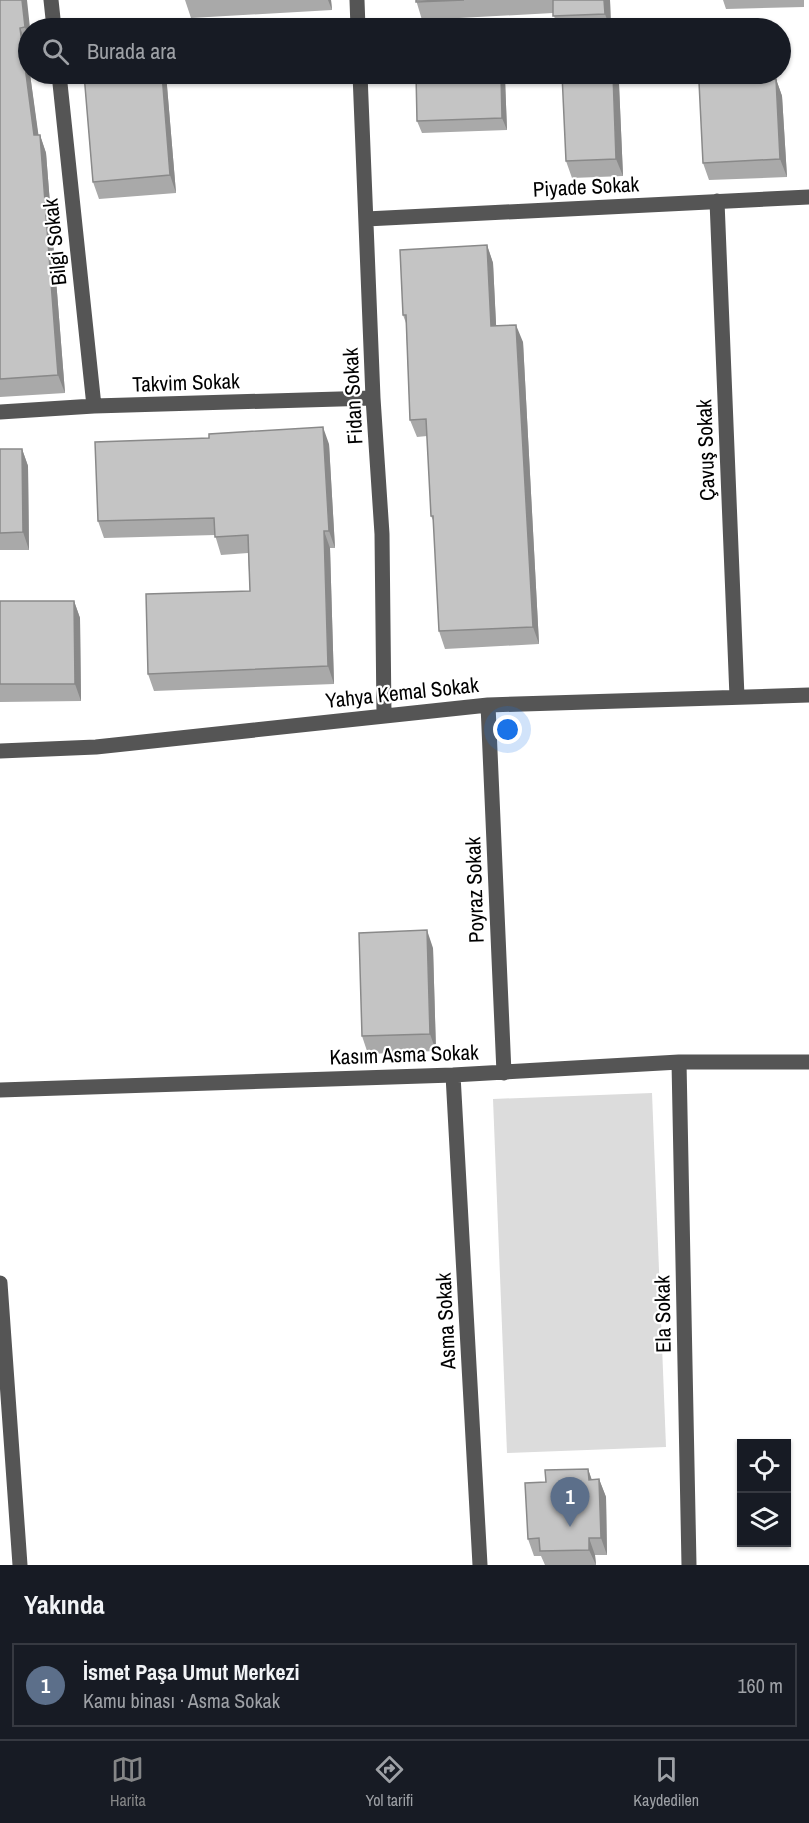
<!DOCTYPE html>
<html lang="tr">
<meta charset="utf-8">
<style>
body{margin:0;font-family:"Archivo Narrow",sans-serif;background:#242831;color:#f1f3f6}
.controls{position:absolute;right:18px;bottom:18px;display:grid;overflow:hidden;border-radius:0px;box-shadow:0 2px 4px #0004}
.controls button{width:54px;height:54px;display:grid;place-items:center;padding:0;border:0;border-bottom:2px solid #363941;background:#171b24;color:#f1f3f6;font:30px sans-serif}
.you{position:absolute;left:508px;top:730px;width:21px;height:21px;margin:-15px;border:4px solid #fff;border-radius:50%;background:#1a73e8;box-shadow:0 0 0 9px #1a73e833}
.badge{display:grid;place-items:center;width:39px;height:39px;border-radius:50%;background:#858687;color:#fff;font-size:20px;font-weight:700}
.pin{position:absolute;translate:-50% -50px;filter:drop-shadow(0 2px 3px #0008)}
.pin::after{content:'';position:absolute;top:32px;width:21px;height:18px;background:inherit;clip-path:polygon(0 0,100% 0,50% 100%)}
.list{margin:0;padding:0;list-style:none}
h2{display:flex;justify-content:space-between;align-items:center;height:78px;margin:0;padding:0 24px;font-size:26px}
h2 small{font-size:20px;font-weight:400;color:#9ea1a6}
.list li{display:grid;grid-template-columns:39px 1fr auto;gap:18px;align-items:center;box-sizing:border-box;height:84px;margin:0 12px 12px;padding:0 12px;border:2px solid #363941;border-radius:0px}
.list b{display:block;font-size:22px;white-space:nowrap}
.list p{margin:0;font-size:20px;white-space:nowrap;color:#9ea1a6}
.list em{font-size:20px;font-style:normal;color:#9ea1a6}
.icon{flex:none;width:33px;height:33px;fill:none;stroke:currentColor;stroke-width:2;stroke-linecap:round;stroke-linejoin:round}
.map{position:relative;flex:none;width:809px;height:1565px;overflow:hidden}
.search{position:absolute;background:#171b24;box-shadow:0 2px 4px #0004;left:18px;right:18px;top:18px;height:66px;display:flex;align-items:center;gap:15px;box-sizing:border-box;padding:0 21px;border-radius:33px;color:#9ea1a6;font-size:22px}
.sheet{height:174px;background:#171b24}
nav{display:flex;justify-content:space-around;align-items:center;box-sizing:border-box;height:84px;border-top:2px solid #363941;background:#171b24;font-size:16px;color:#9ea1a6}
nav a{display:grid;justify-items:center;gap:3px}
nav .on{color:#858687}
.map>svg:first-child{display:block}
.green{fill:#dcdcdc}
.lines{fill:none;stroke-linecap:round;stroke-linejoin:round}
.minor{stroke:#555;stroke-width:15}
.wall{fill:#a9a9a9}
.shaded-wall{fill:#898989}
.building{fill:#c4c4c4;stroke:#898989;stroke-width:1.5}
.labels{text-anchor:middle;stroke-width:4.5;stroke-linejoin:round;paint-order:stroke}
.street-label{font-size:21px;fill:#000;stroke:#fff}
</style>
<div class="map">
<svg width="809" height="1565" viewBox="0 0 809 1565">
<rect width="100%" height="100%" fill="#fff"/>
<path class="green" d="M 652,1093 L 666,1447 L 507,1453 L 493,1099 Z"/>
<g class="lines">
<path class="minor" d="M 51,0 L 54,28
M 357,0 L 358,28
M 59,74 L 94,406
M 360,74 L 373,398 L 382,534 L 384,716
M 717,201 L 737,697
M 366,219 L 809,197
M 0,412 L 94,406 L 373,398
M 488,705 L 504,1073
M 0,751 L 96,747 L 488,705 L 809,695
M 679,1062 L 689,1565
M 453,1075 L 480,1565
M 0,1090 L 453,1075 L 679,1062 L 809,1062
M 0,1283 L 20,1565"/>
</g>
<path class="wall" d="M 0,0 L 28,28 L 28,45 L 27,45 L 28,74 L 30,74 L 38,135 L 40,135 L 46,153 L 65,393 L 0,397 Z
M 185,0 L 331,0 L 332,10 L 191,18 Z
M 416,0 L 610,0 L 611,28 L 558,28 L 553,13 L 422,20 Z
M 723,0 L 804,0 L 804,7 L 726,9 Z
M 84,74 L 166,74 L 176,193 L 99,199 L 93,182 Z
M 416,74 L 503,74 L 505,79 L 507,130 L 422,133 L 417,121 Z
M 776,79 L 782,96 L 787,177 L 709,180 L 703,163 Z
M 619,84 L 623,176 L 572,178 L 566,161 Z
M 487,245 L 493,263 L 496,326 L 523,342 L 539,644 L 445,649 L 439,631 L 434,522 L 431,516 L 427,436 L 417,437 L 410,420 L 406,323 L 403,315 Z
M 329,444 L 335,548 L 330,548 L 334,684 L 154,691 L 148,674 L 250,591 L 248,553 L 221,555 L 215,535 L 104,538 L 98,521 Z
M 0,449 L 22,449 L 28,466 L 29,550 L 0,550 Z
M 0,601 L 74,601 L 80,618 L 81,701 L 0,702 Z
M 433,948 L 436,1051 L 368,1054 L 362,1036 Z
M 588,1469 L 592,1480 L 599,1479 L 606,1497 L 607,1555 L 595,1555 L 596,1565 L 545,1565 L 541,1556 L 534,1556 L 528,1539 L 546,1482 Z"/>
<path class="shaded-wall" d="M 22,0 L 27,0 L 30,28 L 28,28 L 28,36 L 25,27 Z
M 328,0 L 331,0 L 332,10 Z
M 604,0 L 610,0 L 611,28 L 610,28 L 605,14 Z
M 20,28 L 27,45 L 28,58 L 28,74 L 30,74 L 41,153 L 34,135 Z
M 162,74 L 166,74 L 176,193 L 170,175 Z
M 501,74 L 503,74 L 505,79 L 507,130 L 502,118 Z
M 613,74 L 616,74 L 619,84 L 623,176 L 616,159 Z
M 776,79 L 782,96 L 787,177 L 780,159 Z
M 40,135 L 46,153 L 65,393 L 58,375 Z
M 487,245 L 493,263 L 497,343 L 491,326 Z
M 516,325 L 523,342 L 539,644 L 533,627 Z
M 323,427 L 329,444 L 335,548 L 329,531 Z
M 22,449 L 28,466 L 29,550 L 23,532 Z
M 324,531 L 330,548 L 334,684 L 328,666 Z
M 74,601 L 80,618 L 81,701 L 75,684 Z
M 427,930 L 433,948 L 436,1051 L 430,1034 Z
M 588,1469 L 594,1487 L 589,1480 Z
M 599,1479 L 606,1497 L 607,1555 L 601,1538 Z
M 589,1538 L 595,1555 L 596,1565 L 589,1550 Z"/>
<path class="building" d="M 0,0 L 22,0 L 25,27 L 20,28 L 34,135 L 40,135 L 58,375 L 0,379 Z
M 416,0 L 464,0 L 416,2 Z
M 553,0 L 604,0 L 605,14 L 553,16 Z
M 84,74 L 162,74 L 170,175 L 93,182 Z
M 416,74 L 501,74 L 502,118 L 417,121 Z
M 562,74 L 613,74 L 616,159 L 566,161 Z
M 776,79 L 780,159 L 703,163 L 699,82 Z
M 487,245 L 491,326 L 516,325 L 533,627 L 439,631 L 433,516 L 431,516 L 426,419 L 410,420 L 406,315 L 403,315 L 400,250 Z
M 323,427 L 329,531 L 324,531 L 328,666 L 148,674 L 146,594 L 250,591 L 248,535 L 215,537 L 214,518 L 98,521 L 95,442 L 209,438 L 209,434 Z
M 0,449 L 22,449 L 23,532 L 0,533 Z
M 0,601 L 74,601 L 75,684 L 0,684 Z
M 427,930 L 430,1034 L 362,1036 L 359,933 Z
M 588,1469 L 589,1480 L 599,1479 L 601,1538 L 589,1538 L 589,1550 L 540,1551 L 539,1538 L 528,1539 L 525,1483 L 546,1482 L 545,1470 Z"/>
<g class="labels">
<g class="street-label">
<text transform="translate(586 187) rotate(-3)" y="7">Piyade Sokak</text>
<text transform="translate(55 242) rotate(-96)" y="7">Bilgi Sokak</text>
<text transform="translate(186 383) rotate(-2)" y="7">Takvim Sokak</text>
<text transform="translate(353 396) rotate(-93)" y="7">Fidan Sokak</text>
<text transform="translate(706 450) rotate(-92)" y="7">Çavuş Sokak</text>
<text transform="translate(402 693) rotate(-6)" y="7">Yahya Kemal Sokak</text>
<text transform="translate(475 890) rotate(-92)" y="7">Poyraz Sokak</text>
<text transform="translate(404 1055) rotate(-2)" y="7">Kasım Asma Sokak</text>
<text transform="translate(663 1314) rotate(-91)" y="7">Ela Sokak</text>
<text transform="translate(446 1321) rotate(-93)" y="7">Asma Sokak</text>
</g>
</g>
</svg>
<div class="controls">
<button><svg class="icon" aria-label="locate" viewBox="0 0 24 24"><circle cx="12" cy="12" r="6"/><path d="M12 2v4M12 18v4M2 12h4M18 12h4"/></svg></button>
<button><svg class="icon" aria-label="layers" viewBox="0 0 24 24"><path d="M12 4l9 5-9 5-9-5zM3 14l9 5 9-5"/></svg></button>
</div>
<div class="you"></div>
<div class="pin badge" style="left:570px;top:1527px;background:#5c6f8a">1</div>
<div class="search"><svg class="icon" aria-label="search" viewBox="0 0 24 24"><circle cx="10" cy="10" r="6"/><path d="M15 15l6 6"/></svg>Burada ara</div>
</div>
<section class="sheet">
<h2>Yakında<small></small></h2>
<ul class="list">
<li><span class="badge" style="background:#5c6f8a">1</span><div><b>İsmet Paşa Umut Merkezi</b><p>Kamu binası · Asma Sokak</p></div><em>160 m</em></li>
</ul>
</section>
<nav>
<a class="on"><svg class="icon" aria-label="map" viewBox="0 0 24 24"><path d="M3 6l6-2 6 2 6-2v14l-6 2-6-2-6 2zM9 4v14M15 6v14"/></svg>Harita</a>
<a><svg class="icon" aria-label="directions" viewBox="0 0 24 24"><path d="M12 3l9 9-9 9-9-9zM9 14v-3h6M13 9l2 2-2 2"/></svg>Yol tarifi</a>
<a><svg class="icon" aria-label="saved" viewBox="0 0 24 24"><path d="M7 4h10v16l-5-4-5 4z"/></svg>Kaydedilen</a>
</nav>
